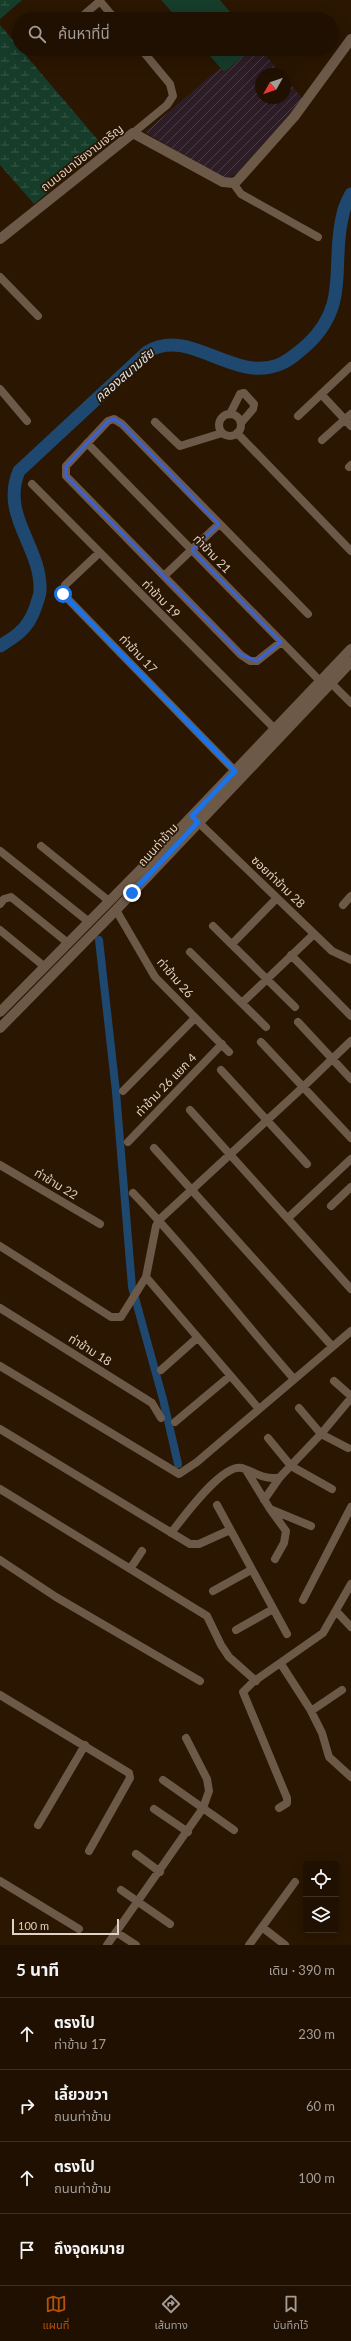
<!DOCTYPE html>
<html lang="th">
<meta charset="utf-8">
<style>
body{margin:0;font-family:Lato,"Noto Sans Thai",sans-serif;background:#28190b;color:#f1f3f6}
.controls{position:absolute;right:12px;bottom:12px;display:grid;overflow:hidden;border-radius:4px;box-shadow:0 4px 16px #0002}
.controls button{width:36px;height:36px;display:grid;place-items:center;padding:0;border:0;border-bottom:1px solid #3d3023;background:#201001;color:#f1f3f6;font:20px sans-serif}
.compass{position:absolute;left:255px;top:68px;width:36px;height:36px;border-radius:50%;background:#201001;box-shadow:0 4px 16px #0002;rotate:230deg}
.scale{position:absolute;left:12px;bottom:10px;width:107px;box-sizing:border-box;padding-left:4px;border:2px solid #dfd1c4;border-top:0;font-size:11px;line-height:14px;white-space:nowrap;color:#dfd1c4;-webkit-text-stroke:3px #2a1601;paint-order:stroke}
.stop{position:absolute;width:12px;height:12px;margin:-9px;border:3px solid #1a73e8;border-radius:50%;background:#fff}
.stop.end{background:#1a73e8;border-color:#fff;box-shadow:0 1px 4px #0008}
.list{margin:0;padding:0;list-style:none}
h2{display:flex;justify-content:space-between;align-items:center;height:52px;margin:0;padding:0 16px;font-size:17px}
h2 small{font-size:13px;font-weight:400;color:#a29d99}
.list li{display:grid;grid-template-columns:26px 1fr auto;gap:12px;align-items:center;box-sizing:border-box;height:72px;padding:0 16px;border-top:1px solid #3d3023}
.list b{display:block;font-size:15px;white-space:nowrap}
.list p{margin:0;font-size:13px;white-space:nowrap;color:#a29d99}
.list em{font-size:13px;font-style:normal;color:#a29d99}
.icon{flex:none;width:22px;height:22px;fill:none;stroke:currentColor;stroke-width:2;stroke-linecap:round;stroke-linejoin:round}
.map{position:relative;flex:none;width:351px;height:1945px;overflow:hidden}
.search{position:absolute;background:#201001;box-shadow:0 4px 16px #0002;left:12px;right:12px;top:12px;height:44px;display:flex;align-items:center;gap:10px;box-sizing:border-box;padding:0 14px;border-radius:22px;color:#a29d99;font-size:15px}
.sheet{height:340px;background:#201001}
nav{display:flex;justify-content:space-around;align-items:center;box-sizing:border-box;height:56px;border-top:1px solid #3d3023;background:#201001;font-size:11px;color:#a29d99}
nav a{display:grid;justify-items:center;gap:2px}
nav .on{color:#b45309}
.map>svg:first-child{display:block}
.industrial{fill:url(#industrial-furrows)}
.grass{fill:#163c2a}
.wetland{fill:url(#wetland-marsh)}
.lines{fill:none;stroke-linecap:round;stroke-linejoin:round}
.canal{stroke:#1e486f;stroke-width:8}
.river{stroke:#1e486f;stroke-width:13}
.minor{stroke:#6c5948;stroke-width:8}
.tertiary{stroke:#6c5948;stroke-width:10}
.route{stroke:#1a73e8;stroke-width:5}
.marked{fill:none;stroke:#3a62d5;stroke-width:3;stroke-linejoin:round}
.labels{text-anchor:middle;stroke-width:3.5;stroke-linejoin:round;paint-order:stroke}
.street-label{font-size:12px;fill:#dfd1c4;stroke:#2a1601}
.water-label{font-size:13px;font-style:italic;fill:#dae6f3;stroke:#2a1601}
</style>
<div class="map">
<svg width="351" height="1945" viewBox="0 0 351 1945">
<defs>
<pattern id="industrial-furrows" width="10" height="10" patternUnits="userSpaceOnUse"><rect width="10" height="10" fill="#2d1d26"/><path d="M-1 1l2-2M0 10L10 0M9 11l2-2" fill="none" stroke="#4b3d44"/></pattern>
<pattern id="wetland-marsh" width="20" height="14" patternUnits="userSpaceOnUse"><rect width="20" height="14" fill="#163c2a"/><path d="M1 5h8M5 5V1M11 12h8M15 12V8" fill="none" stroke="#375747"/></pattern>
</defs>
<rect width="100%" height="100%" fill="#2a1601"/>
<path class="industrial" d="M 253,49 L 261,49 L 281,74 L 261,74 L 261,98 L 285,98 L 285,78 L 303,99 L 238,172 L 228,179 L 216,175 L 145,132 L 220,68 L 224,72 Z"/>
<path class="grass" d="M 161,0 L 220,0 L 236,19 L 178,19 Z
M 204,49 L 253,49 L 224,72 Z"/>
<path class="wetland" d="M 0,0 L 22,0 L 0,19 Z
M 0,25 L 103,146 L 34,204 L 0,165 Z"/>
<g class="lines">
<path class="canal" d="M 99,940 L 116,1092 L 132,1287 L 163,1399 L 178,1464"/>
<path class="river" d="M 0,646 C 6,642 15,637 20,632 C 28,625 33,615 36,606 C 37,601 40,596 40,591 C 42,547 0,516 19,471 L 147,352 C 189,326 232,382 278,365 C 289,361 299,352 308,344 C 351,303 330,263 343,214 C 344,207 348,200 351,194"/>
<path class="minor" d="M 99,0 L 115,19
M 79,19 L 100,1
M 133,133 L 167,105 L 173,96 L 170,84 L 141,49
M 233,183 L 241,194 L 318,237
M 0,277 L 38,316
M 0,389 L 27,421
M 321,394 L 351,426
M 230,414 L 240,394 L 244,393 L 254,404 L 253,409 L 241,423
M219 425a11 11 0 1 1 22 0a11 11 0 1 1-22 0Z
M 298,416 L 351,366
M 155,422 L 180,446 L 222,433
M 237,433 L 351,551
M 322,440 L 351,414
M 87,443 L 321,682
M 349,467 L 351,465
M 32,484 L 275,729
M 99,553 L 65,585 L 63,594 L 235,771
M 165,575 L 219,524
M 281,642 L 257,661 L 250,661 L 241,655 L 66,476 L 66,466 L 108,421 L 114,419 L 122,424 L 308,614
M 331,683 L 351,703
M 195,819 L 332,951 L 351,960
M 41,846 L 109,901
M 0,851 L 89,922
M 0,904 L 4,899 L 11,897 L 68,943
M 343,905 L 351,896
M 116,910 L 155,977 L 229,1052
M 213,926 L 295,1007
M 0,930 L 45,967
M 232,944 L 277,898
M 190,952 L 266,1027
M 291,955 L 351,1016
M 242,1003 L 314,934
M 298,1022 L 351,1079
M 261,1042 L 351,1138
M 221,1070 L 307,1164
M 123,1091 L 195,1018
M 190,1110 L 351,1289
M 128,1142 L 222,1044
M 154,1148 L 332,1346
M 0,1165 L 100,1224
M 133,1193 C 190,1252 240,1318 294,1379
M 331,1206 L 351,1187
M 288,1218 L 351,1159
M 0,1246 L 111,1317 L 121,1317 L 146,1277 L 156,1226 L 159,1220 L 302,1088 L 351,1041
M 146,1277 L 259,1409
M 0,1308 L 152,1403 L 161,1418
M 0,1366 L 179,1474 L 197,1462 L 351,1331
M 161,1370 L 197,1338
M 334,1381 L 351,1396
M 299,1408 L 321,1434 L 348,1448
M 175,1422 L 230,1376
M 0,1429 L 190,1544 L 199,1544 L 230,1530
M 268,1438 L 291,1466 L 332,1489
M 246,1470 L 270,1509 L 311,1526
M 0,1489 L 207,1616 L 221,1645 L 229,1657 L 256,1681
M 264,1500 L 280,1477 L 321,1434 L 351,1398
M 217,1505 L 287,1634
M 270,1509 L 286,1531 L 284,1543 L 275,1559
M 171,1533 C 183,1518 222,1463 242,1468 C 255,1472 265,1481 280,1477
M 0,1560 L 56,1597 L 200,1681
M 130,1569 L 142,1551
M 213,1591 L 251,1570
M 303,1600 L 351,1507
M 337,1612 L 351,1627
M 236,1630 L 273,1609
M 281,1664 L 310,1709 L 322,1733 L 329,1757 L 351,1777
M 0,1695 L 129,1773 L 130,1778 L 89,1851
M 311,1711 L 342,1690
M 163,1780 L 234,1830
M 279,1808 L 287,1803 L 287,1798 L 243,1692 L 253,1682 L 323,1633 L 351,1584
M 154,1809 L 188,1832
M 38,1825 L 85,1745
M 136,1854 L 160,1872
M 0,1881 L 79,1929
M 121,1890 L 170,1924
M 262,1927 L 285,1945
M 116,1932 L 136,1945
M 107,1945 L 203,1808 L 209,1791 L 207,1779 L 186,1738
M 249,1945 L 295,1882"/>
<path class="tertiary" d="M 0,239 L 133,133 L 223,182 L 233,183 L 237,181 L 294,117 L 351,39
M 0,1012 L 148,862 L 351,649
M 0,1028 L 116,910 L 351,662"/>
</g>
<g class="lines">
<path class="route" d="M 63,594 L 235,771 L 192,816 L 198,822 L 132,893"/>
</g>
<path class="marked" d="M 114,419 L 122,424 L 219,524 L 192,550 L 281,642 L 257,661 L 241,655 L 66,476 L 66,466 L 108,421 Z"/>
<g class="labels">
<g class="street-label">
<text transform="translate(82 158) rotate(-38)" y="4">ถนนอนามัยงามเจริญ</text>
<text transform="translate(212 554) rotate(46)" y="4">ท่าข้าม 21</text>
<text transform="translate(161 599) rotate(45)" y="4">ท่าข้าม 19</text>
<text transform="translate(138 654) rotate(46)" y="4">ท่าข้าม 17</text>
<text transform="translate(158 845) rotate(-48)" y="4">ถนนท่าข้าม</text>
<text transform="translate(278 882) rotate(44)" y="4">ซอยท่าข้าม 28</text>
<text transform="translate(175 978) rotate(49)" y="4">ท่าข้าม 26</text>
<text transform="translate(166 1085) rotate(-46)" y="4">ท่าข้าม 26 แยก 4</text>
<text transform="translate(56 1184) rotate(31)" y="4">ท่าข้าม 22</text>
<text transform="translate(90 1350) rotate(32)" y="4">ท่าข้าม 18</text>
</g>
<g class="water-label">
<text transform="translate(124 375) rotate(-41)" y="5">คลองสนามชัย</text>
</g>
</g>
</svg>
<div class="controls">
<button><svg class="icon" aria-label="locate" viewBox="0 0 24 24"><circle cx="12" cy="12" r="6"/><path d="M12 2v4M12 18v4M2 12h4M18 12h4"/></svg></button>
<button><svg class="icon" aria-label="layers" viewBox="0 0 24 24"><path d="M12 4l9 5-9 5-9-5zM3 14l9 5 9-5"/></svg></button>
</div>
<svg class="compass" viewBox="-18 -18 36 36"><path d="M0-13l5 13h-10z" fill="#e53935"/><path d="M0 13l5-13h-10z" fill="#a29d99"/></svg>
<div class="scale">100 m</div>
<div class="stop" style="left:63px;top:594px"></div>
<div class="stop end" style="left:132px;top:893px"></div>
<div class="search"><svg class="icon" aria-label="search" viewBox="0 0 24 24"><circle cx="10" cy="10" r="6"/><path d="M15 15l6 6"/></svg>ค้นหาที่นี่</div>
</div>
<section class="sheet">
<h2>5 นาที<small>เดิน · 390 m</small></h2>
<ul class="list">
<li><svg class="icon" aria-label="ahead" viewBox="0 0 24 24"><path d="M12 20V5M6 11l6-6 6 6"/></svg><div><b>ตรงไป</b><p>ท่าข้าม 17</p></div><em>230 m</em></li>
<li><svg class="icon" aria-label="right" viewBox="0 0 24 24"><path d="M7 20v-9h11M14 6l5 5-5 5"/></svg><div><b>เลี้ยวขวา</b><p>ถนนท่าข้าม</p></div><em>60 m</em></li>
<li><svg class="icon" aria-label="ahead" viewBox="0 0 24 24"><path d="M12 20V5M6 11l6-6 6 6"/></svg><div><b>ตรงไป</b><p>ถนนท่าข้าม</p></div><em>100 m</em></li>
<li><svg class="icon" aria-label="arrive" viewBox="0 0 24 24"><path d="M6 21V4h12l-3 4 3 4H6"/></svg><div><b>ถึงจุดหมาย</b></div></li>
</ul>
</section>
<nav>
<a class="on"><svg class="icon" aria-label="map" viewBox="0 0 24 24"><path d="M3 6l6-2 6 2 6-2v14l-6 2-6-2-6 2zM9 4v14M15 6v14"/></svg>แผนที่</a>
<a><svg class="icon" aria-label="directions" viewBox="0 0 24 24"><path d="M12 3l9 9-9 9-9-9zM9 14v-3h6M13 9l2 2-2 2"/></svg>เส้นทาง</a>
<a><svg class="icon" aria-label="saved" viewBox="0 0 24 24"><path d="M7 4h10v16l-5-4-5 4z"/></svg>บันทึกไว้</a>
</nav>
